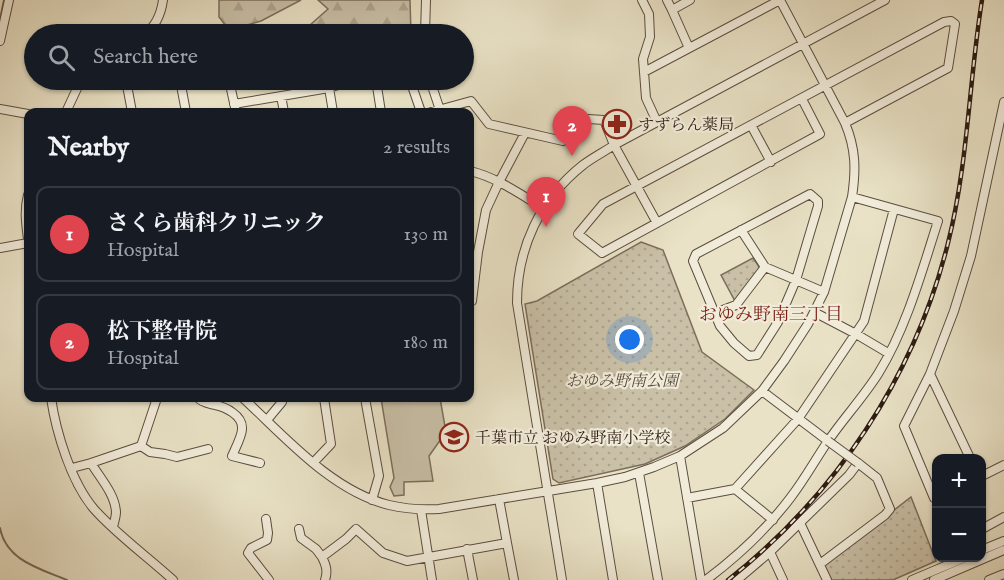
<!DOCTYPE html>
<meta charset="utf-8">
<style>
body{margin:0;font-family:"IM FELL English","Noto Serif JP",serif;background:#20242c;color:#f1f3f6}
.controls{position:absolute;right:18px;bottom:18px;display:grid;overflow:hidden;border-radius:12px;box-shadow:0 2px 4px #0004}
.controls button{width:54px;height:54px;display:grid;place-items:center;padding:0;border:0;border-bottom:2px solid #363941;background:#171b24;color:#f1f3f6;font:30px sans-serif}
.you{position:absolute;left:630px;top:340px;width:21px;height:21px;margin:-15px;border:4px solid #fff;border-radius:50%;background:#1a73e8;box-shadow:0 0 0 9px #1a73e833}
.badge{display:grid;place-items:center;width:39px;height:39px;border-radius:50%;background:#1a73e8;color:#fff;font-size:20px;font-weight:700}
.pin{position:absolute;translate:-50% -50px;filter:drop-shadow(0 2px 3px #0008)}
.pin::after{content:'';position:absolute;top:32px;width:21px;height:18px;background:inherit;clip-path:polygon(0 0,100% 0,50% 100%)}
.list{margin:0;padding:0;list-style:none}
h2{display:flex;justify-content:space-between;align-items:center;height:78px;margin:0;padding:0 24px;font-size:26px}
h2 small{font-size:20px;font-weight:400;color:#9ea1a6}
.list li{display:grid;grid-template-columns:39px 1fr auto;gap:18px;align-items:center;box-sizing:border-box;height:96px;margin:0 12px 12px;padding:0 12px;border:2px solid #363941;border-radius:12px}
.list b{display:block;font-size:22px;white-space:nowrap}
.list p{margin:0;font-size:20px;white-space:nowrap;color:#9ea1a6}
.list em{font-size:20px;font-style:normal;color:#9ea1a6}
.icon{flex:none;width:33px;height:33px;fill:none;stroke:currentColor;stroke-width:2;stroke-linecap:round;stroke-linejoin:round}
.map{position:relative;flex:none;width:1004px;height:580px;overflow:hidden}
.search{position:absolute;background:#171b24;box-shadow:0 2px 4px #0004;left:24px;top:24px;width:450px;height:66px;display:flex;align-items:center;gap:15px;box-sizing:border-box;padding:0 21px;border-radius:33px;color:#9ea1a6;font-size:22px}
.panel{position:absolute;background:#171b24;box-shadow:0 2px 4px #0004;left:24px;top:108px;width:450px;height:294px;border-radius:12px}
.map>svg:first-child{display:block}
.grass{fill:#c9c0a7;stroke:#7b6e5c;stroke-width:1.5}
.forest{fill:url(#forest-firs);stroke:#7b6e5c;stroke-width:1.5}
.park{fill:url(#park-dots);stroke:#7b6e5c;stroke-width:1.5}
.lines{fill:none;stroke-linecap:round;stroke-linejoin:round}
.stream{stroke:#776a59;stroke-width:2}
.minor-casing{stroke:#5c4d3f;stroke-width:10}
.minor{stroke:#f1ecda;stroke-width:8}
.rail-casing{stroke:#2d1b12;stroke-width:4.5}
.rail{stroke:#f1ecda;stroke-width:2;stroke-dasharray:7;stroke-linecap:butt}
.minor-bridge-casing{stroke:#5c4d3f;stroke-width:10;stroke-linecap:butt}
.minor-bridge{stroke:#f1ecda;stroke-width:8}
.labels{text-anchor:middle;stroke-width:4.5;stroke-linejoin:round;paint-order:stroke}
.poi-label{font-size:16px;fill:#2d1b12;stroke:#f1ecda;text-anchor:start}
.park-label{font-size:16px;font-style:italic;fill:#5c4d3f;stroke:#f1ecda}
.neighbourhood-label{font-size:18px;fill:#7a1f14;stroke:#f1ecda}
</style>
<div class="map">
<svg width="1004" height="580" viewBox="0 0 1004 580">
<defs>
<pattern id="forest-firs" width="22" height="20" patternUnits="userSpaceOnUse" patternTransform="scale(1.5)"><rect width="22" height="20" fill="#c9c0a7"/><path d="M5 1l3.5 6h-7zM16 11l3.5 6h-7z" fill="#ada48f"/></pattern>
<pattern id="park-dots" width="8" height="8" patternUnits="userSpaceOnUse" patternTransform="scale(1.5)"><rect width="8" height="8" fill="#c9c0a7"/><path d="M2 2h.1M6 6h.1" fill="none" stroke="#ada48f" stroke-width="1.8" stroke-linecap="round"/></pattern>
</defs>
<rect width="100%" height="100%" fill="#e9e2c6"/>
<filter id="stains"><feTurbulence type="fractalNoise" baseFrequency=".00333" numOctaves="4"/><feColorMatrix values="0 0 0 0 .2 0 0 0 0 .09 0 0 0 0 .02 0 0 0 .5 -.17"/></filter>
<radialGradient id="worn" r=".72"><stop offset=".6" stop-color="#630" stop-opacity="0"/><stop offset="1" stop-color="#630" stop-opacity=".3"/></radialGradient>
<path class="grass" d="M 381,398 L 440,398 L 446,432 L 429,456 L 433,481 L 404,482 L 404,495 L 394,496 L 390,487 L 394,478 Z"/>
<path class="forest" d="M 219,0 L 301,0 L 261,21 L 229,30 L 219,17 Z
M 318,0 L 410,0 L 411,34 L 300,34 L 328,9 Z"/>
<path class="park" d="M 641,242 L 663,250 L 702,352 L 754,390 L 725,419 L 685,446 L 645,464 L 559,483 L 553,479 L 525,304 L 537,301 Z
M 753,258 L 760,268 L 735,301 L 721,275 Z
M 911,497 L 936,561 L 893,580 L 829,580 L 822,566 Z"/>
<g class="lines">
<path class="stream" d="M 0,19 L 4,0
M 0,528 C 6,561 41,569 67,580"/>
<g class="minor-casing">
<path id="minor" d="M 642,0 L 649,14 L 650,37 L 643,59 L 646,98 L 657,122
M 667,0 L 672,10
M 145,34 C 156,26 161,14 163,0
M 425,34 L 426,0
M 0,41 L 9,0
M 689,48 L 672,10 L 690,0
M 644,72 L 780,0
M 126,80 L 132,112
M 180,80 L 186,112
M 229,80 L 236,112
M 376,80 L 381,112
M 410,80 L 421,112
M 430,80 L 440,110
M 329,88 L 333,112
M 281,96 L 284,112
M 802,99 L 820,134 L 602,253 L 578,234 L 603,204 L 944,22 L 951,21 L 955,24 L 948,68 L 845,123
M 234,104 L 329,88 L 353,80
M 0,109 L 28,114
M 66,112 L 81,80
M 431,112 L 471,101 L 489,124 L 563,141 L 588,119 L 604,120 L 614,145 L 657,223
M 751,125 L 771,162
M 470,171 C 496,177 520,194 543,208
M 810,194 L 818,201 L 818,206 L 796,280 L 778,322 L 757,355 L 749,356 L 734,343 L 720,326 L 693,261 L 696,254 Z
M 28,195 C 24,211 26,223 28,239
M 741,230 L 765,267
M 0,248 L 28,243
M 470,301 L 472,301 L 478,252 L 486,210 L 499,182 L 525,133
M 814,312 L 856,334 L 888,353
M 715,313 L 736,305 L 765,267 L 824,292
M 930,374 L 970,458
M 762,391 L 828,441
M 51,398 C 56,432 71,482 94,509 C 116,534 148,557 173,580
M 198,398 C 202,403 208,403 215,405 C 225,407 243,415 242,429 C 242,436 235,449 232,456 L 260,463
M 243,398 C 285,437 332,491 389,505 C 406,509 422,510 439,509 L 597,483 L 625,477 L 654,467 L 680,456 L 723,428 L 762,391 L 784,361 L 808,324 L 824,292 L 852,197 C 856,170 856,149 845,123 L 780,0
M 365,398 L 379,476 L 372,500
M 267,420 L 282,402 L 282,398
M 141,446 L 150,452 L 165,454 L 177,457 L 208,449
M 141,446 L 157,398
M 680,456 L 701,580
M 91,463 C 100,478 115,494 116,512 C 116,517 114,522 113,527
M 313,463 L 331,444 L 324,398
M 72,468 L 91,463 L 141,446
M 639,473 L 658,580
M 982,476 L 1004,465
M 597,483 L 613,580
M 735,489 L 798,419 L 864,321 L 894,209
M 687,498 L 735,489 L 773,520
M 934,498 L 904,426 L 930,374 L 954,311 L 971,256 L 1004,102
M 421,510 L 432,580
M 266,519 L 268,533 L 267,540 L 251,548 L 248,553 L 269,580
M 800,523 L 827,580
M 299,529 L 301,538 L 316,549 L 322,557 L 346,539 L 356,529 L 383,553 L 407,561 L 507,543 L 499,499
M 982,529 L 1004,517
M 507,543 L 514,580
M 467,549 L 473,580
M 982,550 L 1004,541
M 770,552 L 783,580
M 322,557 C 326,565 328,571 325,580
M 562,580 L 517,303 C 517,248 540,199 583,165 C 592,158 604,152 614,145 L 885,0
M 706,580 C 738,556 767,529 791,497 C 804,480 814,462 826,444 C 842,420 862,399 878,374 C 906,329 922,271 938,221 L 852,197
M 737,580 L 770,552 L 849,475 L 858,463 L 877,478 L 890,509 L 885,515 L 820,564
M 912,580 L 964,558
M 934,580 L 1004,550
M 989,580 L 1004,574"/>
</g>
<use href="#minor" class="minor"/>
<g class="rail-casing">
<path id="rail" d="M 728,580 C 835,496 915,376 948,243 C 968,164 969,81 982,0"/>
</g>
<use href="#rail" class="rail"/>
<g class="minor-bridge-casing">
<path id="minor-bridge" d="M 828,441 L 858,463"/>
</g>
<use href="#minor-bridge" class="minor-bridge"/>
</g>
<defs>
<g id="pharmacy-ring" transform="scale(1.5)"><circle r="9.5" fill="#f1ecda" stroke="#8f2418" stroke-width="1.5"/><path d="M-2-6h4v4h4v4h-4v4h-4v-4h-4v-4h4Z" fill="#8f2418"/></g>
<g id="school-ring" transform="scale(1.5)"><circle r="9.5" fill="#f1ecda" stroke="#8f2418" stroke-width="1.5"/><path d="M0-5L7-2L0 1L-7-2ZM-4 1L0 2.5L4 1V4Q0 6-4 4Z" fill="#8f2418"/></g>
</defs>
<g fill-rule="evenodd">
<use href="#pharmacy-ring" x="617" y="124"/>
<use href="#school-ring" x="454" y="437"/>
</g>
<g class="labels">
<g class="poi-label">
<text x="638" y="130">すずらん薬局</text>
<text x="475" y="443">千葉市立 おゆみ野南小学校</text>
</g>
<g class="park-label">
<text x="622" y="386">おゆみ野南公園</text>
</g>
<g class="neighbourhood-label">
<text x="771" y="320">おゆみ野南三丁目</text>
</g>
</g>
<rect width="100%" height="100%" filter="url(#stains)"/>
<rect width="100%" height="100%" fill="url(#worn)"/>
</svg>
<div class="controls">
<button>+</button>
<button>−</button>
</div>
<div class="you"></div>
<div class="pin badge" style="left:546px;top:227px;background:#e0444e">1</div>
<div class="pin badge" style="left:572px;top:156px;background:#e0444e">2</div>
<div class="search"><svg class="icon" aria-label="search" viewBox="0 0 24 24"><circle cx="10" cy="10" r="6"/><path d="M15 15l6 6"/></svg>Search here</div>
<section class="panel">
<h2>Nearby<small>2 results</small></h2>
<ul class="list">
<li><span class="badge" style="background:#e0444e">1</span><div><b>さくら歯科クリニック</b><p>Hospital</p></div><em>130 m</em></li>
<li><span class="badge" style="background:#e0444e">2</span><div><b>松下整骨院</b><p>Hospital</p></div><em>180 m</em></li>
</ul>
</section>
</div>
